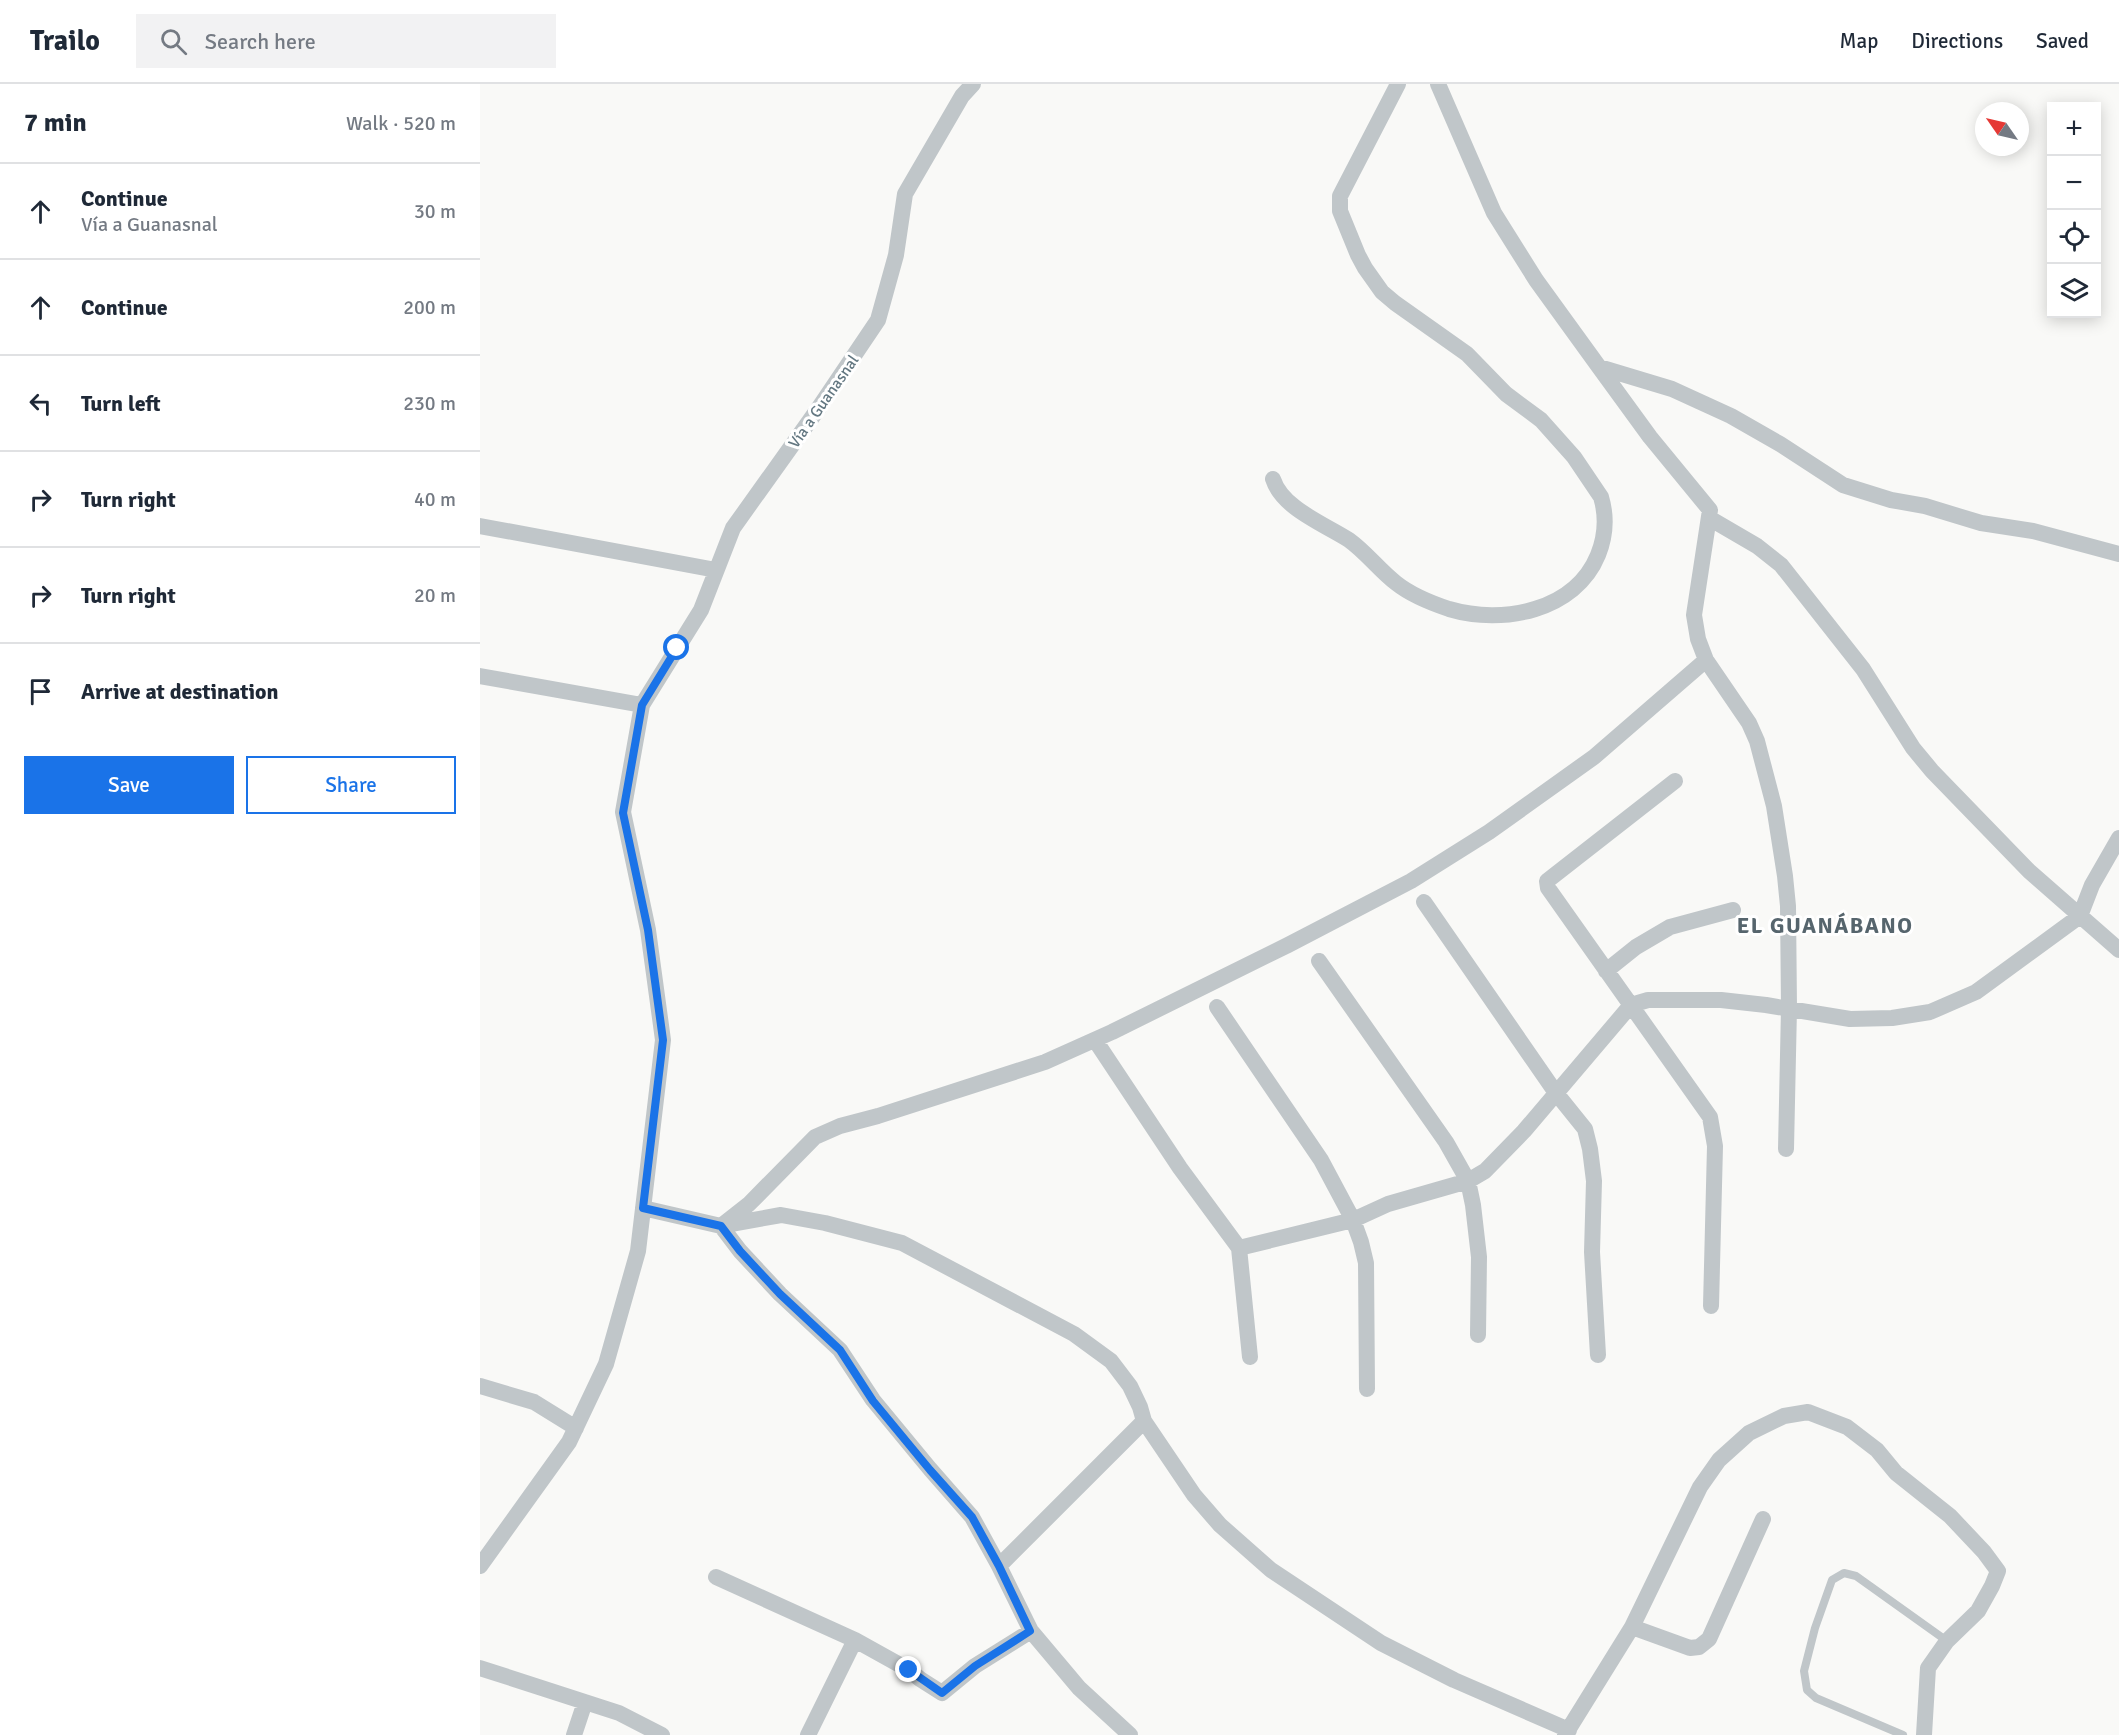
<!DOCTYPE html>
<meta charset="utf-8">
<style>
body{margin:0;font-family:Signika,sans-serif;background:#f2f2f3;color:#1f2937}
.controls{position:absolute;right:18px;top:18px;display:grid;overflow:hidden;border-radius:0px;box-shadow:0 3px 15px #0003}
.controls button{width:54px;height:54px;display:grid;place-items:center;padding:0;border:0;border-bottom:2px solid #e0e1e3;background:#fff;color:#1f2937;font:30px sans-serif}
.compass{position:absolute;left:1495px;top:18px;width:54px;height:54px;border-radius:50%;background:#fff;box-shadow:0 3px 15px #0003;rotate:304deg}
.stop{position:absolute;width:18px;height:18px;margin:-14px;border:4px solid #1a73e8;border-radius:50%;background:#fff}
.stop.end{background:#1a73e8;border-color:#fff;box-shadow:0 2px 6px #0008}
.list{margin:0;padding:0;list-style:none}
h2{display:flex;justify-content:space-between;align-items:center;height:78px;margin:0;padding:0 24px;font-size:26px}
h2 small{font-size:20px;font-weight:400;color:#747a83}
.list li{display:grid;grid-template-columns:39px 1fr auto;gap:18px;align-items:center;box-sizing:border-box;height:96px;padding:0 24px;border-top:2px solid #e0e1e3}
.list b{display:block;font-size:22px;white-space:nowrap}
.list p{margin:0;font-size:20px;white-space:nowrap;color:#747a83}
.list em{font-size:20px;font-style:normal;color:#747a83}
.actions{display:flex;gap:12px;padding:18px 24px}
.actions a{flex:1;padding:14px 0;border:2px solid #1a73e8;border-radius:0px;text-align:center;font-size:21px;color:#1a73e8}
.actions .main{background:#1a73e8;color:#fff}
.icon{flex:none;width:33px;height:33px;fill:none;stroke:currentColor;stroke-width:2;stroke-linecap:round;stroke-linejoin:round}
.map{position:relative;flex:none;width:1639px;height:1651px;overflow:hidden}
header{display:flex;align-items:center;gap:36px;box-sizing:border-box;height:84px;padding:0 30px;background:#fff;border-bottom:2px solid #e0e1e3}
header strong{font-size:28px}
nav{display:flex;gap:33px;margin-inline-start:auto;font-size:21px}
.search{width:420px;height:54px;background:#f2f2f3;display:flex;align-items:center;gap:15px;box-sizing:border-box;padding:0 21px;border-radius:0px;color:#747a83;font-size:22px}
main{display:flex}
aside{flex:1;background:#fff}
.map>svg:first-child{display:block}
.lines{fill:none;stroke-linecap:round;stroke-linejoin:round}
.lane{stroke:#c0c6c9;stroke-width:8}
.street{stroke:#c0c6c9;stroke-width:16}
.route{stroke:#1a73e8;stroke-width:8}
.labels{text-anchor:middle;stroke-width:6;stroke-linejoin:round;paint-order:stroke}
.street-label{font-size:16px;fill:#647882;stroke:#fff}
.district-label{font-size:22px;font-weight:bold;letter-spacing:1.5px;fill:#56656d;stroke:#fff}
</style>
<header>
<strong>Trailo</strong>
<div class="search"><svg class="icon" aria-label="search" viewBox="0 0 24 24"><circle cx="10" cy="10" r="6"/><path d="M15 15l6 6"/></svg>Search here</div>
<nav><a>Map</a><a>Directions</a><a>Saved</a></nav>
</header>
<main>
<aside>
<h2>7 min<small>Walk · 520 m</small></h2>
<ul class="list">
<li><svg class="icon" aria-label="ahead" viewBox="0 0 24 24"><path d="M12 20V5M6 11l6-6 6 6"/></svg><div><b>Continue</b><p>Vía a Guanasnal</p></div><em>30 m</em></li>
<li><svg class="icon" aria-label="ahead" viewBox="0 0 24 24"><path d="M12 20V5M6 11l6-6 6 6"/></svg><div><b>Continue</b></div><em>200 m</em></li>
<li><svg class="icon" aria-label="left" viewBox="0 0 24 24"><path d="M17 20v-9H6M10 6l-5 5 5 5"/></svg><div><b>Turn left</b></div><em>230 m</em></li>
<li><svg class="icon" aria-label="right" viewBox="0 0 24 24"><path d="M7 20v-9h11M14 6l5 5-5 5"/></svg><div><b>Turn right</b></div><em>40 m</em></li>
<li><svg class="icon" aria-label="right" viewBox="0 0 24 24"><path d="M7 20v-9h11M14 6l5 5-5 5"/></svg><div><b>Turn right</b></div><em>20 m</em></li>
<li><svg class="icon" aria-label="arrive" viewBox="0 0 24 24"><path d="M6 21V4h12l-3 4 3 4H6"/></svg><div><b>Arrive at destination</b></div></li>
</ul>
<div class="actions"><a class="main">Save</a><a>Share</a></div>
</aside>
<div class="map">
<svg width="1639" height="1651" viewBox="0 0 1639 1651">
<rect width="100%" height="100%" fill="#f9f9f7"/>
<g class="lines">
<path class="lane" d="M 1423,1651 L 1336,1614 L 1327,1606 L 1324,1587 L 1335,1544 L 1352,1496 L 1364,1489 L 1376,1492 L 1467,1557"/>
<path class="street" d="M 958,0 L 1014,129 L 1056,196 L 1119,283 L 1170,353 L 1230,426 L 1214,531 L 1218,555 L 1226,576 L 1269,639 L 1277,657 L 1294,722 L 1305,792 L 1308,822 L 1309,924 L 1306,1065
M 1119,283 L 1192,305 L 1251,332 L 1300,360 L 1363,401 L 1411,416 L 1445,422 L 1501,439 L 1553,447 L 1639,470
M 793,395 C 802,424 844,440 869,456 C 887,469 899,486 916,499 C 931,511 951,519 969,525 C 1023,541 1095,527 1118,471 C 1126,451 1127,433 1121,413 L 1094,373 L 1061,336 L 1026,310 L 987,270 L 915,219 L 902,208 L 885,184 L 878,171 L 860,127 L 860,112 L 918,0
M 1229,434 L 1277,462 L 1301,481 L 1383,585 L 1433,664 L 1452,687 L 1549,787 L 1639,866
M 0,442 L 236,486
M 0,592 L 162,621
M 1195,697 L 1067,797 L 1068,804 L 1230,1033 L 1235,1062 L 1231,1222
M 944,818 L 1076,1009 L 1105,1045 L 1110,1065 L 1114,1097 L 1112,1168 L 1118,1271
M 839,877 L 966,1058 L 988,1097 L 993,1121 L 999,1173 L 998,1251
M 1126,887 L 1156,863 L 1190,843 L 1253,826
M 737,923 L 841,1076 L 873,1136 L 881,1158 L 886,1179 L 887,1305
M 615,956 L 700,1084 L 759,1164 L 770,1273
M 163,1124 L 241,1142 L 260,1167 L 300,1210 L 360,1266 L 393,1316 L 450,1385 L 492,1433 L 519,1482 L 551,1547 L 599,1604 L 650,1651
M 245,1141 L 301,1131 L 345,1139 L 422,1159 L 594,1250 L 631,1277 L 650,1302 L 660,1323 L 664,1337 L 519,1482
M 241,1142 L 269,1120 L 335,1053 L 360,1042 L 398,1032 L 565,978 L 632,948 L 808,861 L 931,797 L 1009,748 L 1114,673 L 1226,576
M 759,1164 L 873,1136 L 908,1120 L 988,1097 L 1005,1087 L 1044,1047 L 1151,921 L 1168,916 L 1241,916 L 1286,921 L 1370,935 L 1412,934 L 1450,928 L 1496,908 L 1600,832 L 1612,801 L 1639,754
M 0,1302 L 54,1318 L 96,1344
M 664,1337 L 714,1411 L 740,1441 L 791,1486 L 901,1559 L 974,1596 L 1089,1646
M 0,1482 L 89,1358 L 126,1280 L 158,1167 L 183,956 L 168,846 L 143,728 L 162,621 L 221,526 L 253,444 L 338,325 L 398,236 L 416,171 L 425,110 L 482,12 L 493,0
M 236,1493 L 375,1556 L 429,1586 L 440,1595 L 462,1609 L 495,1582 L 551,1547
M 1152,1543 L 1210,1564 L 1219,1563 L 1229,1555 L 1283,1435
M 0,1584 L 139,1629 L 182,1651
M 94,1651 L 105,1618
M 328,1651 L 375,1556
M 1085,1651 L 1152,1543 L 1220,1403 L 1239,1376 L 1269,1349 L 1304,1332 L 1328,1328 L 1367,1343 L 1397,1366 L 1416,1389 L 1470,1432 L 1504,1468 L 1518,1487 L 1512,1502 L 1498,1527 L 1467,1557 L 1448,1584 L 1444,1651"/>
</g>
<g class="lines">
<path class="route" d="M 197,564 L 162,621 L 143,729 L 168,846 L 183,956 L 163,1124 L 241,1142 L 260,1167 L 300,1210 L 360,1266 L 393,1317 L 450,1386 L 492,1433 L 519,1482 L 550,1547 L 495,1582 L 462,1609 L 429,1586"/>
</g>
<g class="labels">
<g class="street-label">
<text transform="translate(343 317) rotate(-55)" y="6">Vía a Guanasnal</text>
</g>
<g class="district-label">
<text x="1345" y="849">EL GUANÁBANO</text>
</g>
</g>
</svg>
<div class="controls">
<button>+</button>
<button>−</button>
<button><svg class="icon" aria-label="locate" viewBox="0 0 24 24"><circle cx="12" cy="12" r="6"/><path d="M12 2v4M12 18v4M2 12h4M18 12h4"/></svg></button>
<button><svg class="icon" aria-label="layers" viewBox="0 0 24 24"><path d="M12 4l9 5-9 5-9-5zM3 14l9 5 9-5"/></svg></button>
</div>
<svg class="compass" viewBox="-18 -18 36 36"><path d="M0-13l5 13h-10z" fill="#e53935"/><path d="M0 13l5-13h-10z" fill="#747a83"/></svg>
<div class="stop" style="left:197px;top:564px"></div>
<div class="stop end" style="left:429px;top:1586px"></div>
</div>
</main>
